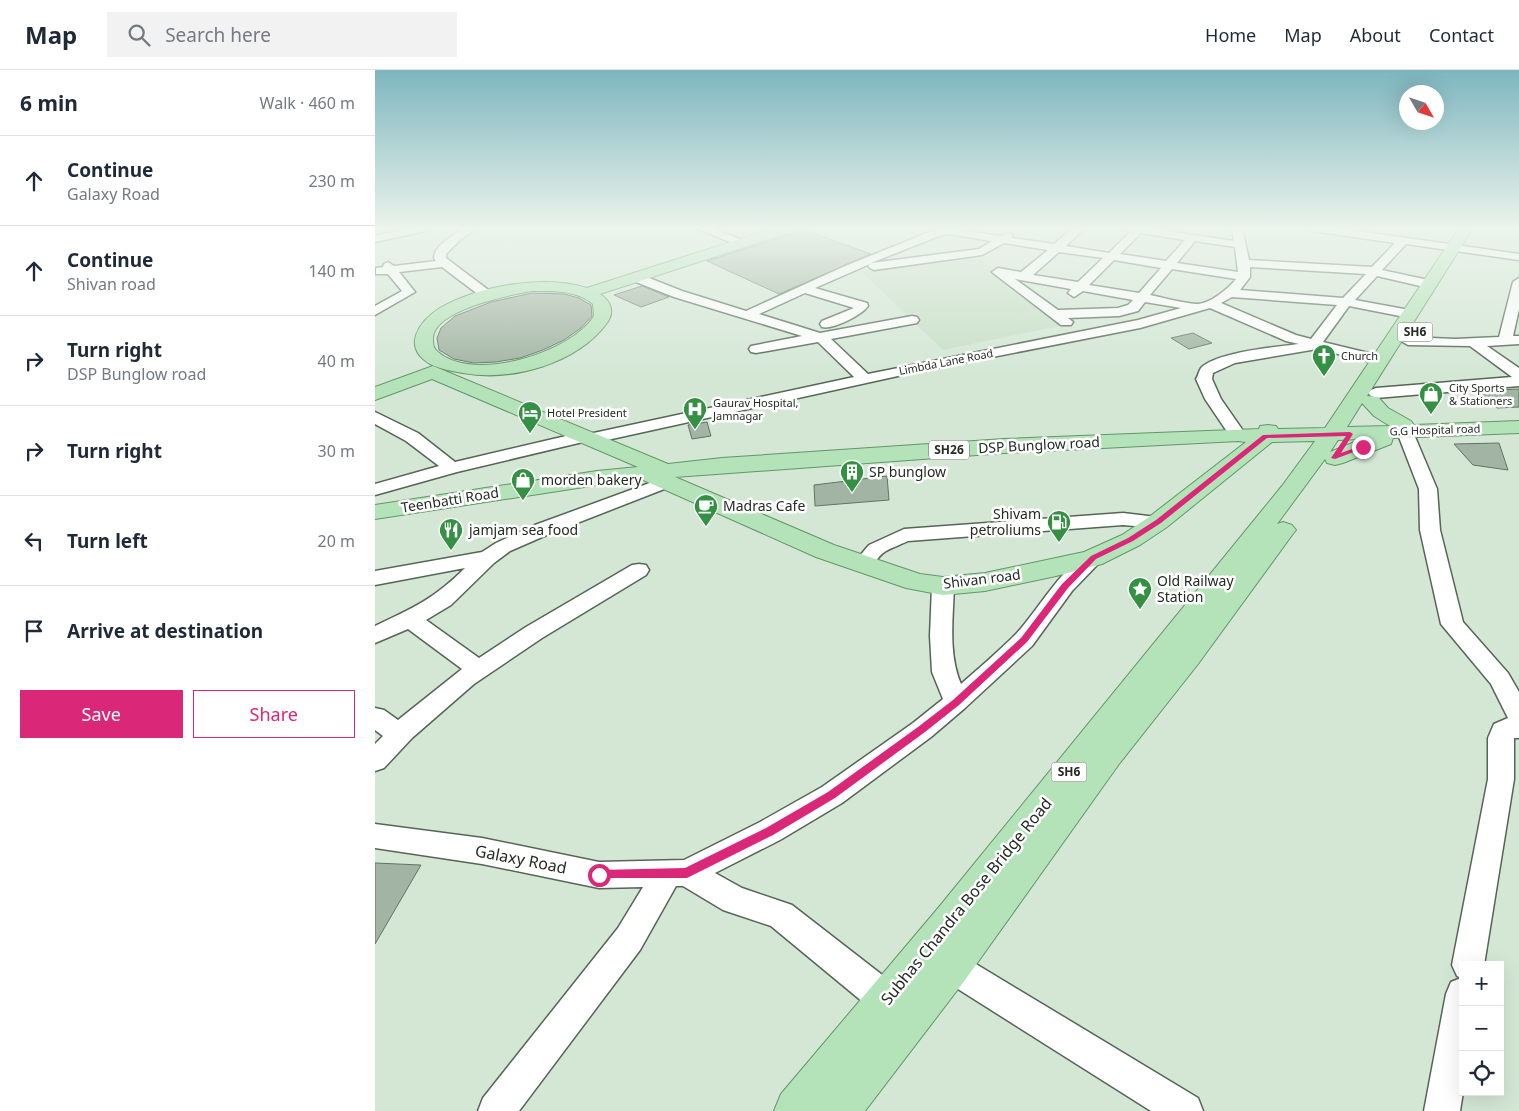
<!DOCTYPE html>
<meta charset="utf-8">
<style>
body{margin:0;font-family:"Noto Sans",sans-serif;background:#f2f2f3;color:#1f2937}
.controls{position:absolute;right:15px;bottom:15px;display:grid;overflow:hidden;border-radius:0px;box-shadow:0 5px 20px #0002}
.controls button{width:45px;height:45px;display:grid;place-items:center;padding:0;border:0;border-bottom:1px solid #e0e1e3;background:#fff;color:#1f2937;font:25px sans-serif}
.compass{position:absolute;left:1024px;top:15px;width:45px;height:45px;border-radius:50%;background:#fff;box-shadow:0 5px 20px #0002;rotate:129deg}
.stop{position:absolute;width:15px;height:15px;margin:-11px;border:4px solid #db2777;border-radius:50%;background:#fff}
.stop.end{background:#db2777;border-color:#fff;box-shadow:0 1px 5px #0008}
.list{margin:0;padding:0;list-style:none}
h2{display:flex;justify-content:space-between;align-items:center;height:65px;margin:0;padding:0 20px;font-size:21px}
h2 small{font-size:16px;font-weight:400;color:#747a83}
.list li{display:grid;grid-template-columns:32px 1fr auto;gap:15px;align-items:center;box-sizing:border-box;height:90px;padding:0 20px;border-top:1px solid #e0e1e3}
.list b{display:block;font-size:19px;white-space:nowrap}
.list p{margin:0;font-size:16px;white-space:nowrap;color:#747a83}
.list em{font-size:16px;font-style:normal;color:#747a83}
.actions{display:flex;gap:10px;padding:15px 20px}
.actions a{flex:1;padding:11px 0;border:1px solid #db2777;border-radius:0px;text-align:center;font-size:18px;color:#db2777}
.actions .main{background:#db2777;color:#fff}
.icon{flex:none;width:28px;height:28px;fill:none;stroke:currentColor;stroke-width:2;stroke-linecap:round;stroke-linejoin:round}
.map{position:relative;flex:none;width:1144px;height:1041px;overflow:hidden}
header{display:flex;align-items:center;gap:30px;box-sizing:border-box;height:70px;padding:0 25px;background:#fff;border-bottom:1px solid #e0e1e3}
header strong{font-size:24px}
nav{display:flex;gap:28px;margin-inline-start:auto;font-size:18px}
.search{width:350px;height:45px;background:#f2f2f3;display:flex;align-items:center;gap:12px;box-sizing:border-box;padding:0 18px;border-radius:0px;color:#747a83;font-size:19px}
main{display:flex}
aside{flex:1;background:#fff}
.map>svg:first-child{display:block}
.built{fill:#c7dfc7}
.building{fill:#a2b4a3;stroke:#637364}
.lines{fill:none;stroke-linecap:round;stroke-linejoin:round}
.minor-casing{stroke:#556556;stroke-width:3}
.major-casing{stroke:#629667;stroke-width:2}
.minor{fill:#fff;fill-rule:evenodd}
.major{fill:#b5e3b9;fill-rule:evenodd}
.route{fill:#db2777}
.labels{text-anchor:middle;stroke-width:5;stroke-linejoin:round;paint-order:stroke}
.far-poi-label{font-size:11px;fill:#242b24;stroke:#fff;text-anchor:start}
.far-street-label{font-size:11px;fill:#242b24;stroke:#fff}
.shield{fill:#fff;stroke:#666b66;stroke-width:1}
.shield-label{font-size:12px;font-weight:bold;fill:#242b24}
.street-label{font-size:14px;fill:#242b24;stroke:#fff}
.poi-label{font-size:14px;fill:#242b24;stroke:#fff;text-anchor:start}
.near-street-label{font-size:16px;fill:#242b24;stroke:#fff}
</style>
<header>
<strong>Map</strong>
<div class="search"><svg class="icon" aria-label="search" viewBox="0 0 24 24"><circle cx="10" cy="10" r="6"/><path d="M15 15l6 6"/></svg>Search here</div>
<nav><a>Home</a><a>Map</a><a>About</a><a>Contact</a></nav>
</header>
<main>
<aside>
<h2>6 min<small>Walk · 460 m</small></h2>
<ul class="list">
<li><svg class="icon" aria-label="ahead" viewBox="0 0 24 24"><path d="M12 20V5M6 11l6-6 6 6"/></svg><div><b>Continue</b><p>Galaxy Road</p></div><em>230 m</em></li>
<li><svg class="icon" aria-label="ahead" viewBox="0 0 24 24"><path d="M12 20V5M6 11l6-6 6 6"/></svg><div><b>Continue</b><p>Shivan road</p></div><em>140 m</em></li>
<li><svg class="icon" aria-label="right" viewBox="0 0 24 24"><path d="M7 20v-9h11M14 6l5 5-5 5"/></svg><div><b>Turn right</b><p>DSP Bunglow road</p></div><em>40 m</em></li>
<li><svg class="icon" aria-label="right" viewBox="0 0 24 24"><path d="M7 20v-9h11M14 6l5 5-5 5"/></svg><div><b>Turn right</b></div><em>30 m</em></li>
<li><svg class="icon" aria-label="left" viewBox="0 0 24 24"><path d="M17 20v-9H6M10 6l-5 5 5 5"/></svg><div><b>Turn left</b></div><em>20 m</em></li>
<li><svg class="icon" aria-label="arrive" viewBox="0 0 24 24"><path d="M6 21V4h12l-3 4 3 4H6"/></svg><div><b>Arrive at destination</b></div></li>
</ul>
<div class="actions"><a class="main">Save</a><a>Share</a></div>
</aside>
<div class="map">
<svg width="1144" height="1041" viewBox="0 0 1144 1041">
<rect width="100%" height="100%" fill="#d4e7d5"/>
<path class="built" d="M 602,186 L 685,256 L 568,280 L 487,202 Z"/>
<path class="building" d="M 424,158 L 496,184 L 404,224 L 332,191 L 420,163 Z
M 267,216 L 294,227 L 266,237 L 239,225 Z
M 157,223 L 189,224 L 204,228 L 216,235 L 217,246 L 206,258 L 189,270 L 168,280 L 145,288 L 121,292 L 99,293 L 79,289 L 64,280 L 62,268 L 66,258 L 80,246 L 116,232 Z
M 818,263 L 837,273 L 814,279 L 796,268 Z
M 1144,319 L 1144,337 L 1122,338 L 1101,321 Z
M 332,352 L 336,366 L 317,369 L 313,355 Z
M 1124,373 L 1133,400 L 1098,395 L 1079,374 Z
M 512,406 L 514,430 L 440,436 L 439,415 Z
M 0,793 L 46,795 L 0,874 Z"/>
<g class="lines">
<g class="minor-casing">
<path id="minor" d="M 35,158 L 56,158 L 55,160 L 0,172 L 0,166 Z
M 90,158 L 103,158 L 86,169 L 71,184 L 71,188 L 116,222 L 118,225 L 116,228 L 108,228 L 67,197 L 24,202 L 40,222 L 0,245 L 0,236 L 27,221 L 13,204 L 1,204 L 1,198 L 8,197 L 9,194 L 13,192 L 19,196 L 61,191 L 59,188 C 59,175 80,164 90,158 Z
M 321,158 L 336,158 L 370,171 L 371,173 L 366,176 L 362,175 Z
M 570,158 L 626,166 L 633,163 L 637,164 L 637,168 L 679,174 L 698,158 L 710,158 L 691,176 L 734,183 L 755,162 L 745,158 L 773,158 L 859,171 L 857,158 L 867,158 L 874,190 L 997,197 L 1020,173 L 938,161 L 933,158 L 962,158 L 1144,184 L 1144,190 L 1031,174 L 1007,200 L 1058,211 L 1060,214 L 1058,217 L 1054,218 L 1002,206 L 980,230 L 1040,241 L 1042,244 L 1040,247 L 1035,248 L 974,236 L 948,272 L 1010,287 L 1012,290 L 1010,293 L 1005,294 L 942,279 L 860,293 L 838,303 L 837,309 L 846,329 L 871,365 L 869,369 L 857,369 L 830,329 L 821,309 C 823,306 824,301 826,298 C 842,282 901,277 924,274 L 911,271 L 835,238 L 765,258 L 541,302 L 214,374 L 208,372 L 82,402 L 0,425 L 0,414 L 64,396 L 31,371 L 0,354 L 0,342 L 43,363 L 80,392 L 208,362 L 214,364 L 479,307 L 443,272 L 381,283 L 376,282 L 374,279 L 376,276 L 427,266 L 299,227 L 256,210 L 254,207 L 260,203 L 264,204 L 307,221 L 371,241 L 470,196 L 557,161 ZM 766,163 L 810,170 L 791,191 L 745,184 ZM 573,164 L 617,171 L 604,179 L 496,193 L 564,166 ZM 820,171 L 860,177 L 863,202 L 802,193 ZM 629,173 L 673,180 L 646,202 L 623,198 L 617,202 L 686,255 L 696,255 L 698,252 L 693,248 L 744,246 L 763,241 L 770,232 L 806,238 L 763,250 L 493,304 L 456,269 L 542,253 L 544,250 L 542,247 L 537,246 L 445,263 L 384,244 L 430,223 L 479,238 L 447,251 L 445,254 L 447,257 C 458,260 487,245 493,236 L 492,233 L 440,218 L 495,194 L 493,196 L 495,198 L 499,200 L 607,185 ZM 684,182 L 728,188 L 703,212 L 658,205 ZM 739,190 L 786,198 L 764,223 L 714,215 ZM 875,197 L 991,204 L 968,228 L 865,220 L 875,207 ZM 797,199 L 861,209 C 853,219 835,234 822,234 C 807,233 790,228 775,225 ZM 640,209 L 696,219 L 693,223 L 699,227 L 708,221 L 758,230 L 753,235 L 743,238 L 683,240 ZM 857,227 L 962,235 L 936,269 L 921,265 L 846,233 Z
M 1144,208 L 1144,239 L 1138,266 L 1144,266 L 1144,274 L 1112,276 L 1144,298 L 1144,316 L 1001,328 L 996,326 L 993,323 L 996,320 L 1001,318 L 1137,307 L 1095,276 L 1033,275 L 1026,271 L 1033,267 L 1080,269 L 1124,267 L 1138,212 Z
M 1030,357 L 1036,358 L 1038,362 L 1062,419 L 1065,460 L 1088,552 L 1133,603 L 1144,622 L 1144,668 L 1139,668 L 1139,709 L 1109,895 L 1088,895 L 1088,1022 L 1085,1041 L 1049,1041 L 1071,924 L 1076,912 L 1086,908 L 1082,906 L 1077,895 L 1113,709 L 1113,668 L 1119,654 L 1133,648 L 1116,614 L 1066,554 L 1045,460 L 1044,419 L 1022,362 L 1024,358 Z
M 291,407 L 297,408 L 300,412 L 297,416 L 174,464 L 135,481 L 119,493 L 76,535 L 51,550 L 104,588 L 151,557 L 257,495 L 264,494 L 271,495 L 274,500 L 271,505 L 167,568 L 99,614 L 37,668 L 9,698 L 0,701 L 0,674 L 8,666 L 0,660 L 0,638 L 9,640 L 23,650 L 87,599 L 33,559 L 0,573 L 0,556 C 38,538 59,529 90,498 L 0,515 L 0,501 L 107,482 L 121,473 L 160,455 Z
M 748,443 L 790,448 L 793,452 L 790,456 L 783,458 L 748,455 L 533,471 C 525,475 515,478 508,483 C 496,493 498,504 480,499 L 477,495 L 494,475 L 529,459 Z
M 718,482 L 725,484 L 728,488 L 725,492 L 697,521 L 657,576 L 590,638 L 556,667 L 467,733 L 405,770 L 340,803 L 367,818 L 417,835 L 524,918 L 529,930 L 524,942 L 512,947 L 500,942 L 396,856 L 348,840 L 308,816 L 301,816 L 265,880 L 144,1041 L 103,1041 L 108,1028 L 243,858 L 268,817 L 224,818 L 107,794 L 0,778 L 0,754 L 107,768 L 224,792 L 309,790 L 385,752 L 447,717 L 538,653 L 568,629 L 557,602 L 555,566 L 557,516 L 561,511 L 568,509 L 575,511 L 579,516 C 578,548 573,584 586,614 C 604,598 623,582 640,565 C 660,545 692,488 718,482 Z
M 575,880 L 586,885 L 823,1028 L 828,1041 L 776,1041 L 564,907 L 559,896 L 564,885 Z"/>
</g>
<g class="major-casing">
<path id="major" d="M 399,158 L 421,158 L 419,161 L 225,224 C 236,231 240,242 232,253 C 202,294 136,312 88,303 C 77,301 65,299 55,294 C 26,277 44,251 65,238 C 104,216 169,204 212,218 ZM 157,221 C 178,221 201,220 218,234 L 219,246 C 196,283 98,313 63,282 C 58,278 58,274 58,268 C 59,240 134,225 157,221 Z
M 1084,158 L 1098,158 L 992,326 L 1003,327 L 1013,338 L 1036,351 L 1039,355 L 1144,351 L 1144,363 L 1018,368 L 1016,374 L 968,393 L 960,395 L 952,393 L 950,389 L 902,454 L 908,452 L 917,455 L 921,460 L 917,465 L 823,594 L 744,694 L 590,910 L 490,1041 L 399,1041 L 406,1024 L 564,837 L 907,416 L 940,371 L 897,372 L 792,457 L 765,475 L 727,494 L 681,506 L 610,521 L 568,525 L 531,518 L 441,487 L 268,410 L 222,415 L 0,449 L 0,435 L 222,401 L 263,397 L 57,309 L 0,330 L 0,317 L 58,296 L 293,394 L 347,388 L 629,369 L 884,359 L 885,356 L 893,355 L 901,356 L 903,359 L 950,358 ZM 987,333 L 999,346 L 1015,356 L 972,357 ZM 987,369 L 955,382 L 963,370 ZM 863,371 L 871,372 L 774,447 L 747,465 L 709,482 L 610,503 L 568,507 L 545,504 L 459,475 L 300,407 L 629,383 Z"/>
</g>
<use href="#minor" class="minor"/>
<use href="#major" class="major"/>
</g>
<linearGradient id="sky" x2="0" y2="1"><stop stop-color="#7db6bf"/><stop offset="0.52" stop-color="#ecf4ec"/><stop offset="1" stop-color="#ecf4ec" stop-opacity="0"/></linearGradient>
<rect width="1144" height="304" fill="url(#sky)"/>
<path class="route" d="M 975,362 L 978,364 L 966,383 L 988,375 L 992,377 L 960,389 L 956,388 L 971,366 L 892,368 L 786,453 L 758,471 L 721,489 L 693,518 L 652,572 L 584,635 L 550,662 L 460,728 L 398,765 L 312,808 L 220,808 L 218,805 L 220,801 L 224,800 L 310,798 L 391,758 L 453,722 L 543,657 L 578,630 L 646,568 L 687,514 L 716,486 L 753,468 L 781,450 L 888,365 Z"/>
<defs>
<g id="church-pin" transform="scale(1.25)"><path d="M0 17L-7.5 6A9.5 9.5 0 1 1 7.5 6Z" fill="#349042" stroke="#fff"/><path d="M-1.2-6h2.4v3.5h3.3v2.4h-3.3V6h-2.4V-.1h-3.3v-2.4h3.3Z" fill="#fff"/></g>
<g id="shop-pin" transform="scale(1.25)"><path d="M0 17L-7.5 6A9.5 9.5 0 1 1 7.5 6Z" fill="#349042" stroke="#fff"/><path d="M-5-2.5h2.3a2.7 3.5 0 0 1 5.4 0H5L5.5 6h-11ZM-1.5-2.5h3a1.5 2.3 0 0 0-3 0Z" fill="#fff"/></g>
<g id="hospital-pin" transform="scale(1.25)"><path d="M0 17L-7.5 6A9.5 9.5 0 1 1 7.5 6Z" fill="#349042" stroke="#fff"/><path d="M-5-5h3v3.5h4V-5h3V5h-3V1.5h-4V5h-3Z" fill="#fff"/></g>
<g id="hotel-pin" transform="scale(1.25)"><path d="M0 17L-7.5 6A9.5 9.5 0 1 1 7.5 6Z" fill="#349042" stroke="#fff"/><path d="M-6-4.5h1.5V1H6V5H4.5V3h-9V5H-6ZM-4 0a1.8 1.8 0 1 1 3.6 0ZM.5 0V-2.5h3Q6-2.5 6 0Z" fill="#fff"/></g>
<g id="building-pin" transform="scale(1.25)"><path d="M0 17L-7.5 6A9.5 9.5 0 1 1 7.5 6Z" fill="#349042" stroke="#fff"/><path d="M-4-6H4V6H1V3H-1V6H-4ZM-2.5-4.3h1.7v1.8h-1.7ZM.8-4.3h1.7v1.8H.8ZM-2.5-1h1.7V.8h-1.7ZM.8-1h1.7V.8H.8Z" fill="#fff"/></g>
<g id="cafe-pin" transform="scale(1.25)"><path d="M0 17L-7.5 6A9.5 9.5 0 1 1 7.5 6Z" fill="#349042" stroke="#fff"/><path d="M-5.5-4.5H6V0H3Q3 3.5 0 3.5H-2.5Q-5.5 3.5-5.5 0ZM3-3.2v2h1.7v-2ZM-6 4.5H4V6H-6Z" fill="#fff"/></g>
<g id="fuel-pin" transform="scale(1.25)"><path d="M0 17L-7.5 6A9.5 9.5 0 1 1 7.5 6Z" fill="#349042" stroke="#fff"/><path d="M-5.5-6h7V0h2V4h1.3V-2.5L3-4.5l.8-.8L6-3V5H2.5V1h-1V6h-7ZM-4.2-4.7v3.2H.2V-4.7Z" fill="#fff"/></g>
<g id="restaurant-pin" transform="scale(1.25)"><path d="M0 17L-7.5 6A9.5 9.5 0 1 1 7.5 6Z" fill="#349042" stroke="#fff"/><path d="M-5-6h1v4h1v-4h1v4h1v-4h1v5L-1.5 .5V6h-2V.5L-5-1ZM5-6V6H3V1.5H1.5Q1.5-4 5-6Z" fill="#fff"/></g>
<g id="sight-pin" transform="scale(1.25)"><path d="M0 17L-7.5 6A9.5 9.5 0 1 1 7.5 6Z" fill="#349042" stroke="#fff"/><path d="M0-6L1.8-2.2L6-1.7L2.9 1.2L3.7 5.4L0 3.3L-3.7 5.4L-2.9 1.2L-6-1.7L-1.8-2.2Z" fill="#fff"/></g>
</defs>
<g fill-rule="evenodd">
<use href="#church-pin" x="949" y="286"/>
<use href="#shop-pin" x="1056" y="324"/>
<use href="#hospital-pin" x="320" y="339"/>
<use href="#hotel-pin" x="155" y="343"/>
<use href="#building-pin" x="477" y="402"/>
<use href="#shop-pin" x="148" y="410"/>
<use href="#cafe-pin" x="331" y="436"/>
<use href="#fuel-pin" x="684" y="452"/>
<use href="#restaurant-pin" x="76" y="460"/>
<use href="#sight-pin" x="765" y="519"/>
</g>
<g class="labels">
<g class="far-poi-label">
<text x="966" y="290">Church</text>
<text x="1074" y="322">City Sports<tspan x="1074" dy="13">&amp; Stationers</tspan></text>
<text x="338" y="337">Gaurav Hospital,<tspan x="338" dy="13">Jamnagar</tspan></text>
<text x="172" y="347">Hotel President</text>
</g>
<g class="far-street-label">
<text transform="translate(571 292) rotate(-11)" y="4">Limbda Lane Road</text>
<text transform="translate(1060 360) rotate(-2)" y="4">G.G Hospital road</text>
</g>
<g class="shield">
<rect x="1022.5" y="252.5" width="35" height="19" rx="4"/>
<rect x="554" y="370.5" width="40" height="19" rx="4"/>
<rect x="676.5" y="692.5" width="35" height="19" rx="4"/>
</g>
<g class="shield-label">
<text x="1040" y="266">SH6</text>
<text x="574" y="384">SH26</text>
<text x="694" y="706">SH6</text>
</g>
<g class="street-label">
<text transform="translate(664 375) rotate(-3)" y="5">DSP Bunglow road</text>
<text transform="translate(75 430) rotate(-9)" y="5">Teenbatti Road</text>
<text transform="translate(607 509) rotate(-7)" y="5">Shivan road</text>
</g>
<g class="poi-label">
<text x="494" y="407">SP bunglow</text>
<text x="166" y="415">morden bakery</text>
<text x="348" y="441">Madras Cafe</text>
<text x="666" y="449" text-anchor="end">Shivam<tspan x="666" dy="16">petroliums</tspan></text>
<text x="94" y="465">jamjam sea food</text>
<text x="782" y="516">Old Railway<tspan x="782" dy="16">Station</tspan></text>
</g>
<g class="near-street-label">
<text transform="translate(146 789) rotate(11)" y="6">Galaxy Road</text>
<text transform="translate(591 831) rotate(-51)" y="6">Subhas Chandra Bose Bridge Road</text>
</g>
</g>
</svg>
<div class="controls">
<button>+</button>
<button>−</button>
<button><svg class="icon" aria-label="locate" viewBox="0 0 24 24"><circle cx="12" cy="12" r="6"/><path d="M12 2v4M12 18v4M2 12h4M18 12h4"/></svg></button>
</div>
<svg class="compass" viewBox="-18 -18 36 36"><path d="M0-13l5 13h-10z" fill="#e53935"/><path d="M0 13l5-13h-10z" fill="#747a83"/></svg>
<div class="stop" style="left:224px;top:805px"></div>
<div class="stop end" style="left:988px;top:377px"></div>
</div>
</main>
